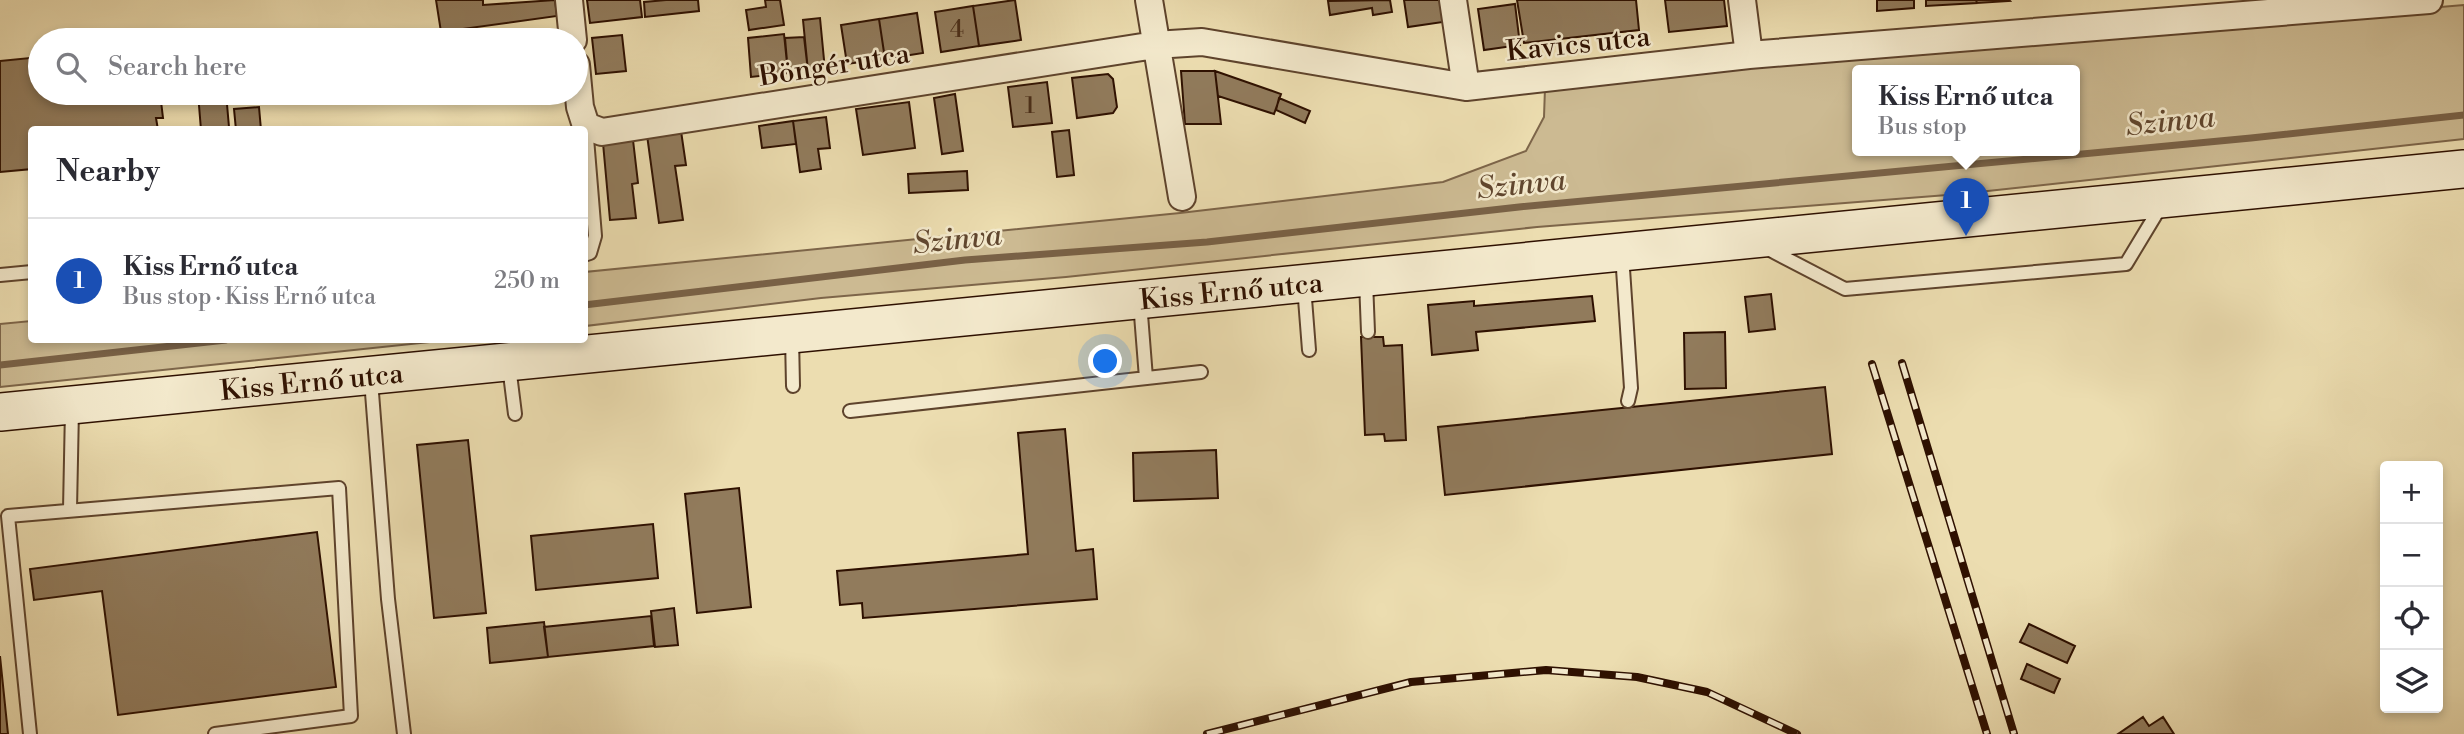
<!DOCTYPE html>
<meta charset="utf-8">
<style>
body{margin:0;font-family:"Libre Bodoni",serif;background:#f2f2f3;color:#2b2b33}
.controls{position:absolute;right:21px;bottom:21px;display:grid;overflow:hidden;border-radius:7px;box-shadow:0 4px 10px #0003}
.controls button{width:63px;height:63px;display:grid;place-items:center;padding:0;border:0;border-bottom:2px solid #e1e1e2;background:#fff;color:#2b2b33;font:35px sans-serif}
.you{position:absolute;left:1106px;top:362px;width:24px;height:24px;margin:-18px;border:5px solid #fff;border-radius:50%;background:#1a73e8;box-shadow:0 0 0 10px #1a73e833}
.badge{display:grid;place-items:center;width:46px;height:46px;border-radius:50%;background:#d93025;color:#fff;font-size:23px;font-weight:700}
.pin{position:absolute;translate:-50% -58px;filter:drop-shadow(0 2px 4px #0008)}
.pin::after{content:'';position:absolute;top:37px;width:24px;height:21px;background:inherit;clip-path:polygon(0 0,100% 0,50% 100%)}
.popup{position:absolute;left:1852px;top:65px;width:228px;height:91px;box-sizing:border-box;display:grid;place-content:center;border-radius:7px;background:#fff;filter:drop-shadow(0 2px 5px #0005);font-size:23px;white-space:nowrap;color:#7c7c81}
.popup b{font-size:26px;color:#2b2b33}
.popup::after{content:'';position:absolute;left:50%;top:100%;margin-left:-14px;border:14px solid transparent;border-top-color:#fff}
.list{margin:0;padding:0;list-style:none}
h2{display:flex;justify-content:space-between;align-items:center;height:91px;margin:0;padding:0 28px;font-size:30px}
h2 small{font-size:23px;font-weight:400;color:#7c7c81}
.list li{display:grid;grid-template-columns:46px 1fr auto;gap:21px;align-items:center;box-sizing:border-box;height:126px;padding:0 28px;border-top:2px solid #e1e1e2}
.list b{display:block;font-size:26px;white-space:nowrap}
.list p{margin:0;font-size:23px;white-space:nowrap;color:#7c7c81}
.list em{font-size:23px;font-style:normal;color:#7c7c81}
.icon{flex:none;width:38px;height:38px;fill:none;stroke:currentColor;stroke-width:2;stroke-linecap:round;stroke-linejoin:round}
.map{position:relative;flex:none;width:2464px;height:734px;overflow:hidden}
.search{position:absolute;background:#fff;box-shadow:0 4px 10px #0003;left:28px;top:28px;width:560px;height:77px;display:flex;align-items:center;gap:18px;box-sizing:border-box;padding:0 24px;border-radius:38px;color:#7c7c81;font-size:26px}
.panel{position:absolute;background:#fff;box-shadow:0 4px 10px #0003;left:28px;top:126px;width:560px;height:217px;border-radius:7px}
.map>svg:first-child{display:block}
.green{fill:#ccba92;stroke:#7d6549;stroke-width:2;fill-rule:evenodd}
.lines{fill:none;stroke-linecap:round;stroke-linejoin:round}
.stream{stroke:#796146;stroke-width:7}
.building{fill:#917b5c;stroke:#2e1000;stroke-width:2}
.lane-casing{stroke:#5e432c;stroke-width:16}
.street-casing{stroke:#5e432c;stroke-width:30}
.secondary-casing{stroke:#2e1000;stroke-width:40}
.lane{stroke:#f3e9cc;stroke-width:12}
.street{stroke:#f3e9cc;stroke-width:26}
.secondary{stroke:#f3e9cc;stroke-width:37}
.rail-casing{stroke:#2e1000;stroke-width:8}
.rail{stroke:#f3e9cc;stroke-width:5;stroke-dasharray:16;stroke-linecap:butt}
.labels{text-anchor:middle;stroke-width:5;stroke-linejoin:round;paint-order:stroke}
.number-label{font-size:24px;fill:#472b17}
.street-label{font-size:28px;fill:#2e1000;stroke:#f3e9cc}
.water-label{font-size:30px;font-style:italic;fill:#60462e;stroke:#f3e9cc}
</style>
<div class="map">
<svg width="2464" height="734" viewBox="0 0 2464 734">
<rect width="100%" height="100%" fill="#ecddb0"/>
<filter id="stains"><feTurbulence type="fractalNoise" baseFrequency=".00286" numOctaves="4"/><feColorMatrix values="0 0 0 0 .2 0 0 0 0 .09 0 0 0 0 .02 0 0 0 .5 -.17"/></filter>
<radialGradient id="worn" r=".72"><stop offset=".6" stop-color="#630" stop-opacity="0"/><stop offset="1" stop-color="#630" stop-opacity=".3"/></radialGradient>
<path class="green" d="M 2464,5 L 2464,139 L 1960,194 L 1537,227 L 1066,277 L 821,298 L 585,326 L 585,272 L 1180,213 L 1443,182 L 1526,151 L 1544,117 L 1545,88 L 1866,55 ZM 1857,70 L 2074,70 L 2074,150 L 1857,150 Z
M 31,321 L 32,340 L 449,340 L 0,387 L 0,324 Z"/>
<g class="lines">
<path class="stream" d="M 584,305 L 965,260 L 1207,242 L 1519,207 L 2251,138 L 2464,115
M 0,365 L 226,340"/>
</g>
<path class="building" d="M 436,0 L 483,0 L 483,5 L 555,0 L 557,16 L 441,32 Z
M 587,0 L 640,0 L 642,17 L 590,23 Z
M 666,0 L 698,0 L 699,11 L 645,17 L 644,2 Z
M 765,0 L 780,0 L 784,25 L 749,30 L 746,10 L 766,7 Z
M 1015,0 L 1021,40 L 979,46 L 973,6 Z
M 1390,0 L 1392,12 L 1373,15 L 1372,8 L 1330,15 L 1328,1 Z
M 1404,0 L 1440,0 L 1443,22 L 1408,27 Z
M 1517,0 L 1636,0 L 1639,30 L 1524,43 Z
M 1665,0 L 1724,0 L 1727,26 L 1669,32 Z
M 1877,0 L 1914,0 L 1914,8 L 1877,11 Z
M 1926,0 L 1976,0 L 1977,3 L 1926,6 Z
M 1976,0 L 2009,0 L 2010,1 L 1977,3 Z
M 1515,4 L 1520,45 L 1484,50 L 1478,9 Z
M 973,6 L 979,46 L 941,52 L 935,12 Z
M 917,13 L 923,53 L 885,59 L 879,19 Z
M 820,18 L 825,70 L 808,71 L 803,20 Z
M 879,19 L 885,59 L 847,64 L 841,25 Z
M 784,34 L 788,73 L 751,77 L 748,38 Z
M 622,35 L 626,71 L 596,74 L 592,38 Z
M 804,37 L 808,71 L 788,73 L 785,38 Z
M 40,57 L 40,93 L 160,93 L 163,118 L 156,118 L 158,130 L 32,130 L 32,169 L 0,172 L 0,61 Z
M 1181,71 L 1215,71 L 1221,124 L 1185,124 Z
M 1215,71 L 1281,94 L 1274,114 L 1218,96 Z
M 1108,74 L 1113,79 L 1117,107 L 1113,113 L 1077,118 L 1072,78 Z
M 1047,82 L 1052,123 L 1013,127 L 1008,87 Z
M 198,93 L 226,93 L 229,127 L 201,130 Z
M 955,94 L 963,151 L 942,154 L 934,98 Z
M 1279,98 L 1310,111 L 1305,123 L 1276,110 Z
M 909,102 L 915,148 L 863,155 L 856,109 Z
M 259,107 L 261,130 L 236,130 L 234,109 Z
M 826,117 L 830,148 L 818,149 L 821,169 L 800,172 L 793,121 Z
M 793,121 L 796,144 L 762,148 L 759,126 Z
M 1069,130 L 1074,175 L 1057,177 L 1052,132 Z
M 681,131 L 686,165 L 675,166 L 683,220 L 659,223 L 647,135 Z
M 633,140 L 638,183 L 632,184 L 636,218 L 610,220 L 603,143 Z
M 967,171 L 968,190 L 909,193 L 908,174 Z
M 1771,294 L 1775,329 L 1749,332 L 1745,297 Z
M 1592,296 L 1595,321 L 1476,332 L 1478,350 L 1432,355 L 1428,305 L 1474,301 L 1474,306 Z
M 1725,332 L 1726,388 L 1685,389 L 1684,333 Z
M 1361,337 L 1383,337 L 1384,346 L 1402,345 L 1406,440 L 1385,441 L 1384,434 L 1365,435 Z
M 1825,387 L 1832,454 L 1445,495 L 1438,427 Z
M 1065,429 L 1076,551 L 1093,549 L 1097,599 L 863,618 L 862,603 L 840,605 L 837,571 L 1028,554 L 1018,433 Z
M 468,440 L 486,613 L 434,618 L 417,445 Z
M 1216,450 L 1218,498 L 1134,501 L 1133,453 Z
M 739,488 L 751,607 L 697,613 L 685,494 Z
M 653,524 L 658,578 L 536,590 L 531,536 Z
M 317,532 L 336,687 L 118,715 L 102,591 L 34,600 L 30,569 Z
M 674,608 L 678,645 L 655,647 L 651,611 Z
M 651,616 L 654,646 L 548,657 L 544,627 Z
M 544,622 L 548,657 L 490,663 L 487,628 Z
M 2029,624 L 2075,646 L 2067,663 L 2020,642 Z
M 0,656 L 8,734 L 0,734 Z
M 2027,664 L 2060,679 L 2054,693 L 2021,679 Z
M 2143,717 L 2149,726 L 2163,717 L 2174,734 L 2118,734 Z"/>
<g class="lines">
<g class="lane-casing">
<path id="lane" d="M 1768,249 L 1845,289 L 2126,264 L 2161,206
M 1622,254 L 1631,388 L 1628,401
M 584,255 L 590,253 L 595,236 L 586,126
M 0,275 L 32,272
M 1366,281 L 1368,332
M 1304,286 L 1309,350
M 1140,302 L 1146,378
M 792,337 L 793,386
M 509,366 L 515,414
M 371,380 L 388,599 L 404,734
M 850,411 L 1201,372
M 70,509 L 72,409
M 30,734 L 8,516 L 339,488 L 351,716 L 215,734"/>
</g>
<g class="street-casing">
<path id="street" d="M 569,0 L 573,40
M 1149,0 L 1182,197
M 1453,0 L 1466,87
M 1742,0 L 1749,55
M 576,65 L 580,107 L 586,126 L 602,132 L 1155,45 L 1202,42 L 1466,87 L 1749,55 L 2429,0"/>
</g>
<g class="secondary-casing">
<g id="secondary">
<path id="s1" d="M 0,412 L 2464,169"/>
</g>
</g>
<use href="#lane" class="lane"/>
<use href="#street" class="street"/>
<use href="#secondary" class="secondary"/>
<g class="rail-casing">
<path id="rail" d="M 1902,363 L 2014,734
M 1872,364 L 1987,734
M 1207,734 L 1411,682 L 1546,670 L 1637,677 L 1707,692 L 1797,734"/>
</g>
<use href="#rail" class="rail"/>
</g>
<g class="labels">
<g class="number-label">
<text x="957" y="37">4</text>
<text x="1030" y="113">1</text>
</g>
<g class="street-label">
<text transform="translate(1578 43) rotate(-6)" y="10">Kavics utca</text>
<text transform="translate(834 64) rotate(-9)" y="10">Böngér utca</text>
<text dy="10" stroke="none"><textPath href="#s1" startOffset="1237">Kiss Ernő utca</textPath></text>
<text dy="10" stroke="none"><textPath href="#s1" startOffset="313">Kiss Ernő utca</textPath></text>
</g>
<g class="water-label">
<text transform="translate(2170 121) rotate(-6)" y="10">Szinva</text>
<text transform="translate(1521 184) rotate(-6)" y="10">Szinva</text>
<text transform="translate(957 239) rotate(-6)" y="10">Szinva</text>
</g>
</g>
<rect width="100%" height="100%" filter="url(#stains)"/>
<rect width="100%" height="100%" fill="url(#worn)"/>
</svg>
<div class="controls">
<button>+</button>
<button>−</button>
<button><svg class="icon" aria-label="locate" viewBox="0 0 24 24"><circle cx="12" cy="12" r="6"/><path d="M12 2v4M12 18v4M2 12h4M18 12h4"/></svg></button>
<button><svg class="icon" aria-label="layers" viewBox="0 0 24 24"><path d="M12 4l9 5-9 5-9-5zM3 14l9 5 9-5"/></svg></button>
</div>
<div class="you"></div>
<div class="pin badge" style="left:1966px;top:236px;background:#1a4fb4">1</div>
<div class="popup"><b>Kiss Ernő utca</b>Bus stop</div>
<div class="search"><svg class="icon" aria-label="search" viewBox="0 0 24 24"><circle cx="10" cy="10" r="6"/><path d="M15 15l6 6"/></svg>Search here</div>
<section class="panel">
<h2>Nearby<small></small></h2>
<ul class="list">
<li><span class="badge" style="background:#1a4fb4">1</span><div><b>Kiss Ernő utca</b><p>Bus stop · Kiss Ernő utca</p></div><em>250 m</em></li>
</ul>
</section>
</div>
